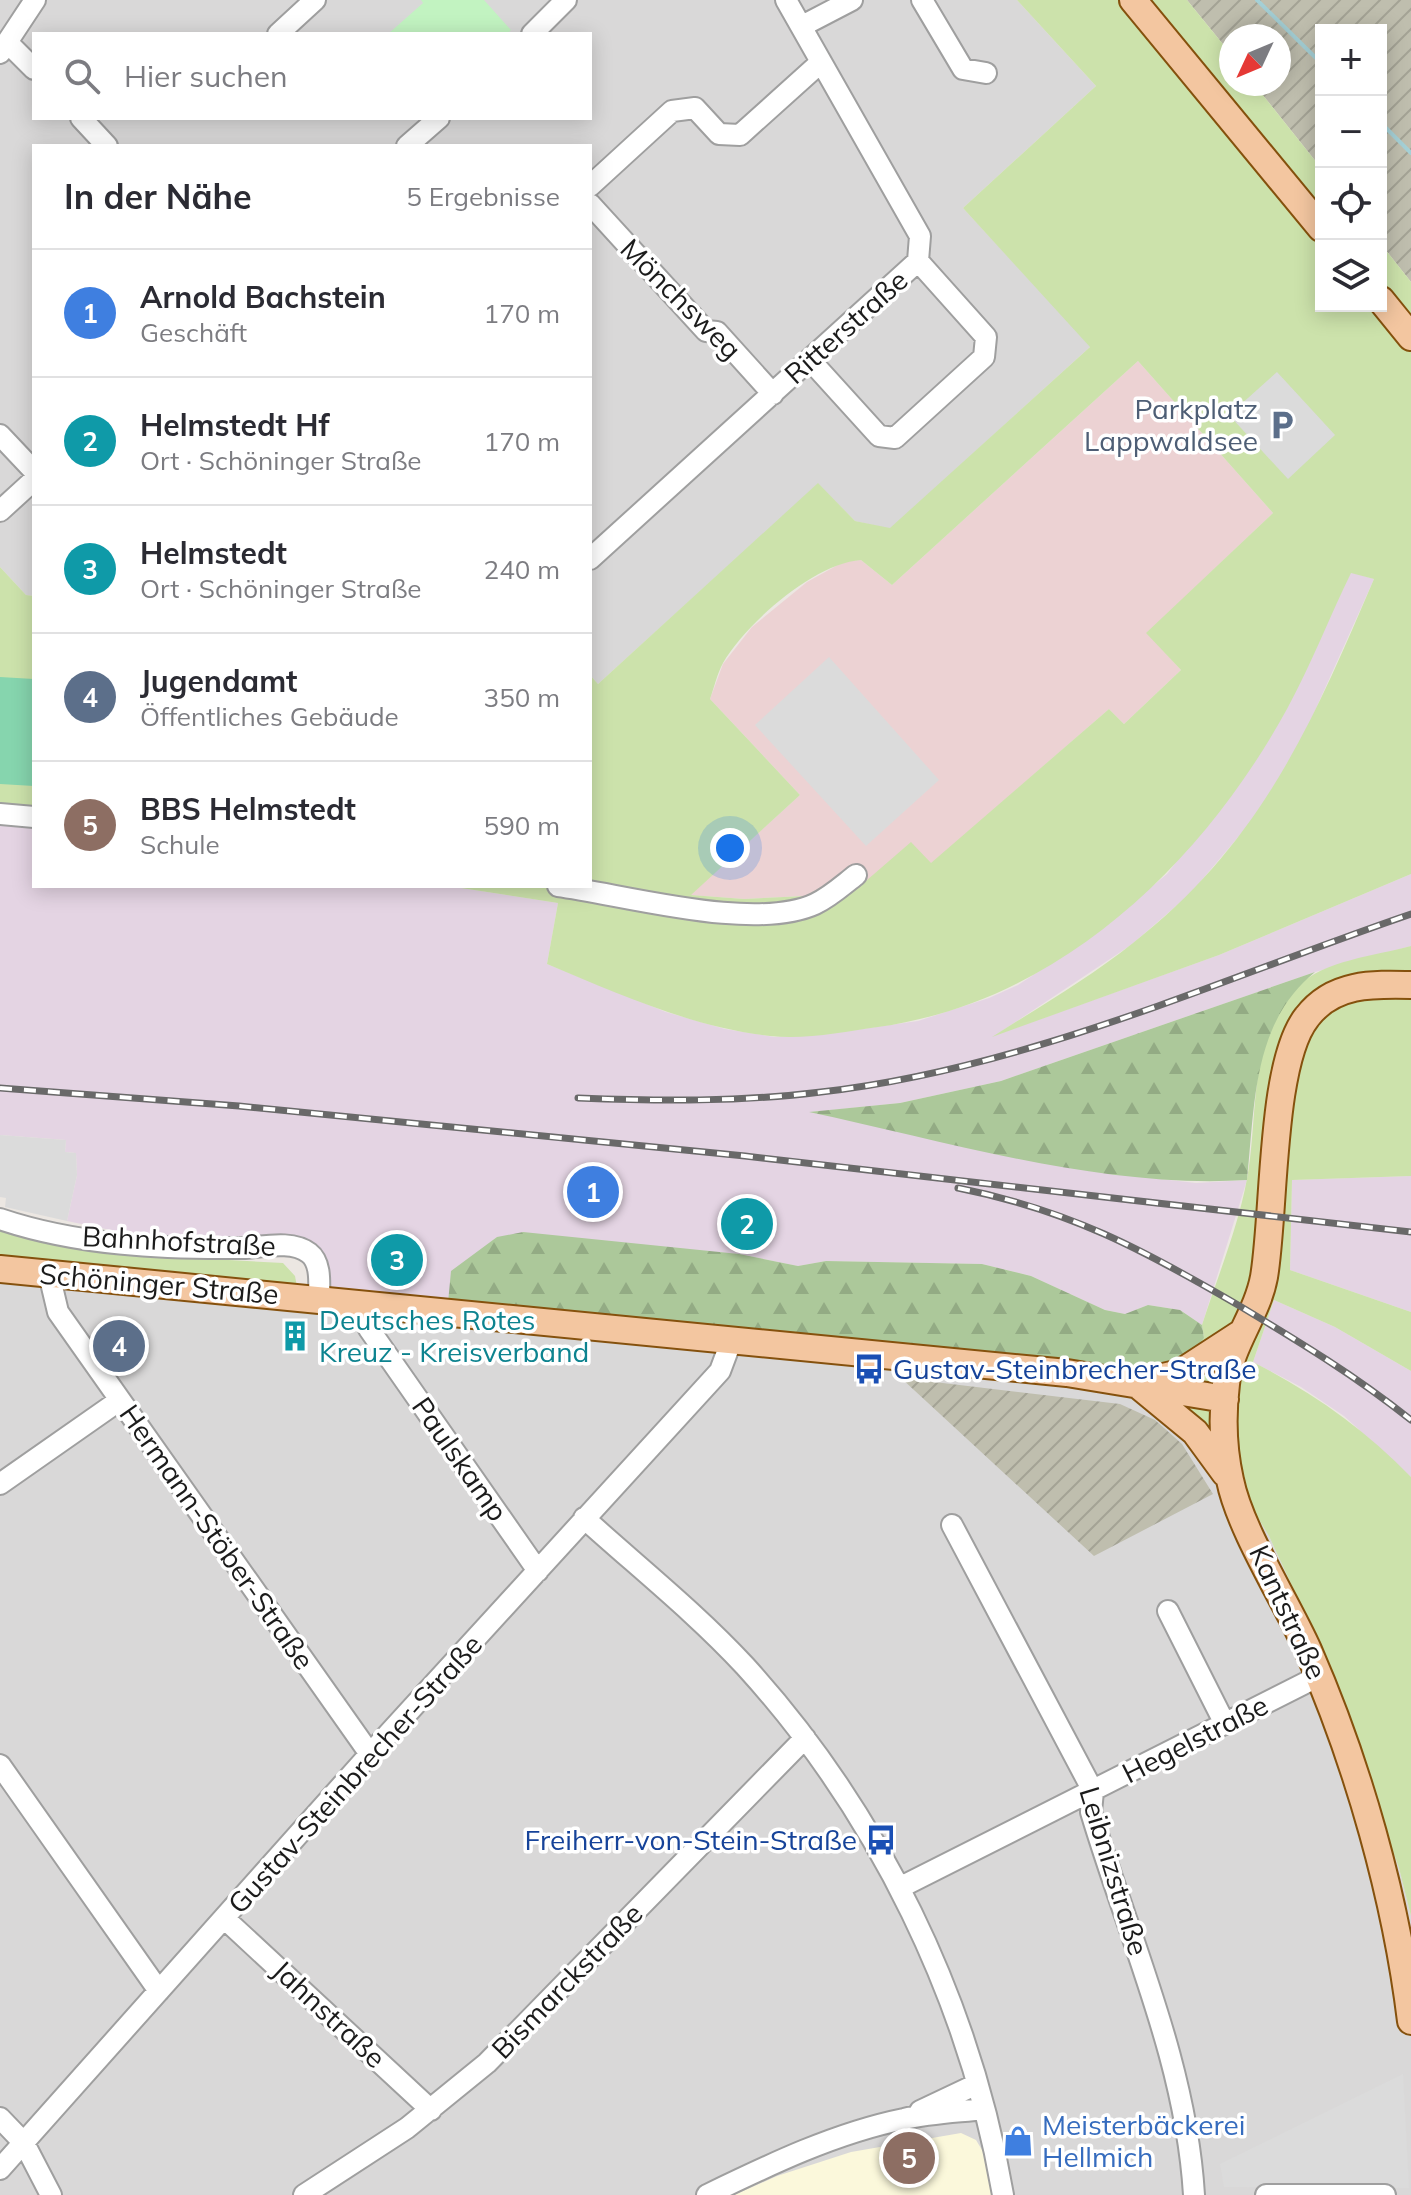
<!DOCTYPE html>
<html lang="de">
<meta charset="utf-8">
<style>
body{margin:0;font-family:Mulish,sans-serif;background:#f2f2f3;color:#2b2b33}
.controls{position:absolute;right:24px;top:24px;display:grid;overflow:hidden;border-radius:0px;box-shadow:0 4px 20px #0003}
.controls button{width:72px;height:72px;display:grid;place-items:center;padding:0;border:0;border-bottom:2px solid #e1e1e2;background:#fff;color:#2b2b33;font:40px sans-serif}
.compass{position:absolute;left:1219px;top:24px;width:72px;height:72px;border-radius:50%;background:#fff;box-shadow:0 4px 20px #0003;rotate:226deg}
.you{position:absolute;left:730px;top:848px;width:28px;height:28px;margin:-20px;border:6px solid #fff;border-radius:50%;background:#1a73e8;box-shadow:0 0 0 12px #1a73e833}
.badge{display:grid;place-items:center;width:52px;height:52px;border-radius:50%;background:#b51222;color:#fff;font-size:26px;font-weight:700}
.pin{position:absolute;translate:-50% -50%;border:4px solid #fff;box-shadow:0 2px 8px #0006}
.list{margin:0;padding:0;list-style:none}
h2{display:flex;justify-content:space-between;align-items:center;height:104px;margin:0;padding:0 32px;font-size:34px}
h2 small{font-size:26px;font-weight:400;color:#7c7c81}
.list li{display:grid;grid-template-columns:52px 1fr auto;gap:24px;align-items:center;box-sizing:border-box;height:128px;padding:0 32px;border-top:2px solid #e1e1e2}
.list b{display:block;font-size:30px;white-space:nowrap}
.list p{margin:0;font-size:26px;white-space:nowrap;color:#7c7c81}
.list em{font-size:26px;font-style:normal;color:#7c7c81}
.icon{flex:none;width:44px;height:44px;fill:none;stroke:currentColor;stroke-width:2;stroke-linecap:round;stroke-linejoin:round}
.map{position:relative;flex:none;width:1411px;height:2195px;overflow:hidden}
.search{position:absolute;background:#fff;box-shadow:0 4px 20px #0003;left:32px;top:32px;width:560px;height:88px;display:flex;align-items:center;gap:20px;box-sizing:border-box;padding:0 28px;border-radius:0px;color:#7c7c81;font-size:30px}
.panel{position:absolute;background:#fff;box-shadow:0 4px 20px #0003;left:32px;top:144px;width:560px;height:744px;border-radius:0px}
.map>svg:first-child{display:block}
.residential{fill:#d9d8d8;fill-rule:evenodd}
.commercial{fill:#ecd2d3}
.education{fill:#fbf8db}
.railway{fill:#e4d4e3}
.construction{fill:url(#construction-furrows)}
.grass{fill:#cce2ab;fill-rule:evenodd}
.forest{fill:url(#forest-firs)}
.park{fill:#c2f3c1}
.pitch{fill:#86d5ae}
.parking{fill:#dbdbdb}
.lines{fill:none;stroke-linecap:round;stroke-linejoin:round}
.stream{stroke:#a5d0d6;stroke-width:4}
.minor-casing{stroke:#9f9f9f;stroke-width:24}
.major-casing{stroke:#85510d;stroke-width:30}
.minor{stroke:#fff;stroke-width:20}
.major{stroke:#f3c6a0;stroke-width:26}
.rail-casing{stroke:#696969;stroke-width:7}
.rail{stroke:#fff;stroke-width:4;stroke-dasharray:12;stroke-linecap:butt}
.labels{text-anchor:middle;stroke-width:7;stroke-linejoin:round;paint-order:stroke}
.street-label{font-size:28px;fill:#1b1b1b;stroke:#fff}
.service-label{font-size:28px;fill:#4e5e75;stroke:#fff;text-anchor:end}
.culture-label{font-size:28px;fill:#0d838f;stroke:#fff;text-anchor:start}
.transit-label{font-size:28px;fill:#164399;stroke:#fff;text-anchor:start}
.shop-label{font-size:28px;fill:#366cbe;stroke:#fff;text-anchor:start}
</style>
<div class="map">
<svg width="1411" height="2195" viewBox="0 0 1411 2195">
<defs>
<pattern id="construction-furrows" width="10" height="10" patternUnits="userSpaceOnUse" patternTransform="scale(2)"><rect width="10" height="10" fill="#bfbeae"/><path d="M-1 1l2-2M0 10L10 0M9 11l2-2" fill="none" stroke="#a4a395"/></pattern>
<pattern id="forest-firs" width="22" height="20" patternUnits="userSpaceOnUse" patternTransform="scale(2)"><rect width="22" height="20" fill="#acc89a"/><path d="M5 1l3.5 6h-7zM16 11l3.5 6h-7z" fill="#93ab84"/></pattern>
</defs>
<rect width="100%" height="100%" fill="#ece7e2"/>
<path class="residential" d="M 0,0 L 1017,0 L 1096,86 L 963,208 L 1091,346 L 890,529 L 855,521 L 818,484 L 598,684 L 590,675 L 590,146 L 34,146 L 34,596 L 26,595 L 0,567 ZM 34,34 L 590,34 L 590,118 L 34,118 Z
M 0,1255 L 746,1335 L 1105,1368 L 1205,1430 L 1269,1536 L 1318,1642 L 1399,1868 L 1411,1916 L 1411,2195 L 0,2195 Z"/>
<path class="commercial" d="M 1138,361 L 1273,513 L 1147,633 L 1181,670 L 1124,724 L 1109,709 L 931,864 L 859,887 L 820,891 L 805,896 L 744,899 L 690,895 L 800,795 L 710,699 L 723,664 L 752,627 L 807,582 L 845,561 L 861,560 L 892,585 Z"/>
<path class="education" d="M 961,2133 L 976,2140 L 991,2165 L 997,2195 L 734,2195 L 777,2176 L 851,2152 Z"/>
<path class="railway" d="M 1351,572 L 1374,579 L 1296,753 L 1250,823 L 1190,894 L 1131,945 L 996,1035 L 1219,955 L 1411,874 L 1411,946 L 1315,972 L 1001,1081 L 900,1103 L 812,1112 L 1090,1171 L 1196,1183 L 1247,1180 L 1202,1325 L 1180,1310 L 1148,1305 L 1125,1314 L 1105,1310 L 1031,1276 L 982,1264 L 826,1261 L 798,1266 L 739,1254 L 497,1237 L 479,1252 L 448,1303 L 316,1289 L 311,1259 L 299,1252 L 159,1240 L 67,1221 L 77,1175 L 76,1153 L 65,1152 L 66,1140 L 0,1135 L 0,825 L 34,827 L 34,886 L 448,886 L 558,903 L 547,964 L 666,1012 L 725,1029 L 774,1037 L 826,1034 L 918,1021 L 989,998 L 1018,985 L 1087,940 L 1167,874 L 1265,746 L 1287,708 Z
M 1411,1176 L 1411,1312 L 1290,1270 L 1292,1180 Z
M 1274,1300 L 1335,1327 L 1411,1371 L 1411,1477 L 1344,1416 L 1301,1387 L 1253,1362 Z"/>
<path class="construction" d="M 1187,0 L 1411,0 L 1411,282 L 1381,244 L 1381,30 L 1321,30 L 1321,168 L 1254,84 L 1279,84 L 1279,36 L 1231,36 L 1231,54 Z
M 901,1378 L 1120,1404 L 1155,1420 L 1182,1444 L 1213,1494 L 1094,1556 Z"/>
<path class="grass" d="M 1017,0 L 1187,0 L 1231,54 L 1231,84 L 1254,84 L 1321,168 L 1321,306 L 1381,306 L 1381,244 L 1411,282 L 1411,874 L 1219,955 L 992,1037 C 1039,1007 1089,978 1133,943 C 1261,843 1312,724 1374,579 L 1351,573 C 1329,618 1311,665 1287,709 C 1202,864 1059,1002 878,1027 C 843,1032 805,1040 770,1036 C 691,1027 619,994 547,964 L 558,903 L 448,886 L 590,886 L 590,675 L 598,684 L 818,483 L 855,521 L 890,528 L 1090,347 L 963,208 L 1096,86 ZM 1138,361 L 1273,513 L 1146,633 L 1181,670 L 1124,724 L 1109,709 L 931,863 L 911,842 L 859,887 L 846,874 L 805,896 L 744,899 L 691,895 L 800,795 L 710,699 C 714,688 717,674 723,663 C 746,623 815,563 861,560 L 892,585 Z
M 0,567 L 26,595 L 34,596 L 34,827 L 0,825 Z
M 1411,946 L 1411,1176 L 1292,1180 L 1290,1270 L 1411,1312 L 1411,1371 L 1335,1327 L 1274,1300 L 1253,1362 C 1312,1392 1365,1429 1411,1477 L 1411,1916 L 1399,1868 L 1318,1642 L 1269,1536 L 1205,1430 L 1144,1373 L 1204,1338 L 1202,1325 C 1217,1278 1238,1228 1247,1179 C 1259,1115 1247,1037 1297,987 C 1324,960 1375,956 1411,946 Z
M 0,1227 L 102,1253 L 283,1263 L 295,1276 L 297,1287 L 0,1255 Z"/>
<path class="forest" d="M 1315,972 C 1252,1023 1255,1105 1247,1180 C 1102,1189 950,1142 809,1112 L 900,1103 L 1001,1081 Z
M 523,1232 L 739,1254 L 798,1266 L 826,1261 L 982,1264 L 1031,1276 L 1105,1310 L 1125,1314 L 1148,1305 L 1180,1310 L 1202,1325 L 1204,1338 L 1181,1364 L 1144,1373 L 448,1303 L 451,1271 L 497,1237 Z"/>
<path class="park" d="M 421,0 L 484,0 L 511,30 L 507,34 L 388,34 L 423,3 Z"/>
<path class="pitch" d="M 0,677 L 34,679 L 34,786 L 0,784 Z"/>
<path class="parking" d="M 1277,372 L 1335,435 L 1288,479 L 1229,415 Z
M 829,657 L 939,780 L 866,846 L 755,725 Z
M 0,1135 L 66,1140 L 65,1152 L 76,1153 L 77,1175 L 67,1221 L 5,1207 L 6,1198 L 0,1197 Z
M 1403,2074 L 1409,2188 L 1224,2187 L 1220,2164 Z"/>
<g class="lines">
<path class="stream" d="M 1257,0 L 1321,63
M 1381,123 L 1411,153"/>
<g class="minor-casing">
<path id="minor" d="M 922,0 L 963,69 L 986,73
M 802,26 L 852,0
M 278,34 L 315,0
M 532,34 L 566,0
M 7,42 L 34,69
M 0,53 L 35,0
M 81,118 L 107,146
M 407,146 L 439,118
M 590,186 L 672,111 L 695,108 L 719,134 L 740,135 L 820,63
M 590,204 L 706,331 L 717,332 L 773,394
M 810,360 L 879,436 L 895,438 L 984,357 L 986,337 L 918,261
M 0,435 L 34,471
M 0,511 L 34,480
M 590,559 L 918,261 L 920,236 L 786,0
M 0,814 L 34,817
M 558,886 C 625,895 754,932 815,904 C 830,897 843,885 856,875
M 0,1219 C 77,1245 162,1249 243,1248 C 263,1247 292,1240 309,1253 C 322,1263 319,1285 319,1299
M 49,1274 L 58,1312 L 370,1754
M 370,1303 L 369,1329 L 538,1571
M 0,1484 L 120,1400
M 584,1518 C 637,1566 696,1613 745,1666 C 878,1812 970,2001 1003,2195
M 952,1525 L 1093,1791 L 1091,1812 C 1129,1939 1186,2061 1194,2195
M 1168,1611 L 1225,1724
M 0,1765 L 159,1991
M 899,1888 L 1319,1676
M 225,1919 L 431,2110
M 920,2111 L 977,2084
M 0,2118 L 24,2143 L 51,2195
M 0,2169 L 370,1754 L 720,1371 L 732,1339
M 304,2195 L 407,2128 L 487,2063 L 805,1738
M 707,2195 C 769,2165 835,2133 904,2119 C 930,2113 958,2112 984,2109
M 1266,2195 L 1385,2195"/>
</g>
<g class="major-casing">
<path id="major" d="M 1133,0 L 1321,228
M 1381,300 L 1411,337
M 1411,985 C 1372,984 1333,983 1307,1017 C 1270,1063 1275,1213 1264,1277 C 1257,1315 1230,1345 1226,1384 C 1222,1416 1223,1449 1230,1480 C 1240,1530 1286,1601 1308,1650 C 1358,1764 1396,1898 1411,2021
M 0,1269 L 1067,1373 L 1225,1399
M 1146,1381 L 1180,1373 L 1240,1334
M 1138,1385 L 1195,1432 L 1225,1473"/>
</g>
<use href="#minor" class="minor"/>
<use href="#major" class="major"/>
<g class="rail-casing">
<path id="rail" d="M 0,1088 L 239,1106 L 745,1156 L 1411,1232
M 578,1098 C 659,1101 741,1102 821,1092 C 1025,1069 1218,980 1411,914
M 958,1188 C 1069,1210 1142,1249 1238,1305 C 1298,1341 1356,1376 1411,1420"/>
</g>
<use href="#rail" class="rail"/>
</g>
<defs>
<g id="parking-bare" transform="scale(2.4)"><path d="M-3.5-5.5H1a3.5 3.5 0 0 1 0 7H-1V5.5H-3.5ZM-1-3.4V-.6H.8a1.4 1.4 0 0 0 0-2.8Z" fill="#5c6f8a" stroke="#fff" stroke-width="2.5" paint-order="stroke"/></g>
<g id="building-bare" transform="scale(2.4)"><path d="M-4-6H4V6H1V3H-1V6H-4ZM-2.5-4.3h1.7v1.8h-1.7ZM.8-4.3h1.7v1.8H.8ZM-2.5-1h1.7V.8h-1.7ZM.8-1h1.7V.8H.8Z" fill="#0f9aa8" stroke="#fff" stroke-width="2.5" paint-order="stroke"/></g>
<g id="bus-bare" transform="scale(2.4)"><path d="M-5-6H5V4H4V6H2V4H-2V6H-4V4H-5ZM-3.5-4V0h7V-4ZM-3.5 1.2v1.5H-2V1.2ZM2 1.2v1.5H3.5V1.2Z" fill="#1a4fb4" stroke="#fff" stroke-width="2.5" paint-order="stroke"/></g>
<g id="shop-bare" transform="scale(2.4)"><path d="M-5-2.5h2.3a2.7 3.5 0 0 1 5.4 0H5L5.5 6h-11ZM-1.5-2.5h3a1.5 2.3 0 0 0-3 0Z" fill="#3f7fe0" stroke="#fff" stroke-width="2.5" paint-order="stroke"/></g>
</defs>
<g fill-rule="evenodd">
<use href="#parking-bare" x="1282" y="425"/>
<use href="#building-bare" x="295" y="1336"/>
<use href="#bus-bare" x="869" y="1369"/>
<use href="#bus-bare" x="881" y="1840"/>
<use href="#shop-bare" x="1018" y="2141"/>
</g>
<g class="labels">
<g class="street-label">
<text transform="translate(681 299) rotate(45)" y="10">Mönchsweg</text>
<text transform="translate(846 327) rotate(-42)" y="10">Ritterstraße</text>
<text transform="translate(179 1241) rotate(3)" y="10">Bahnhofstraße</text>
<text transform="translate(159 1284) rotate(5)" y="10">Schöninger Straße</text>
<text transform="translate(460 1459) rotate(55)" y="10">Paulskamp</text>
<text transform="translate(217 1537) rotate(55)" y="10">Hermann-Stöber-Straße</text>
<text transform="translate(1288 1612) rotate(65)" y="10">Kantstraße</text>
<text transform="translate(1195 1739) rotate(-27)" y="10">Hegelstraße</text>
<text transform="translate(355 1774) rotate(-48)" y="10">Gustav-Steinbrecher-Straße</text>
<text transform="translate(1114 1871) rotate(73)" y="10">Leibnizstraße</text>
<text transform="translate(567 1981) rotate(-46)" y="10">Bismarckstraße</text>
<text transform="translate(329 2014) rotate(43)" y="10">Jahnstraße</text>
</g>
<g class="service-label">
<text x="1258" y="419">Parkplatz<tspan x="1258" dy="32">Lappwaldsee</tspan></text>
</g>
<g class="culture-label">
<text x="319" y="1330">Deutsches Rotes<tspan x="319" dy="32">Kreuz - Kreisverband</tspan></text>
</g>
<g class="transit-label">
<text x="893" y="1379">Gustav-Steinbrecher-Straße</text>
<text x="857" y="1850" text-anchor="end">Freiherr-von-Stein-Straße</text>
</g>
<g class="shop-label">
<text x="1042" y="2135">Meisterbäckerei<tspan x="1042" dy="32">Hellmich</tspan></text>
</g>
</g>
</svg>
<div class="controls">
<button>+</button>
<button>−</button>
<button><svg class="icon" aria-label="locate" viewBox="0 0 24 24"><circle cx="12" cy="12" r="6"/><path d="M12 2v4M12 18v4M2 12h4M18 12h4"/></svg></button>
<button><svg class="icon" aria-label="layers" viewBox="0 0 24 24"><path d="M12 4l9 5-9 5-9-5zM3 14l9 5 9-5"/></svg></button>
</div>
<svg class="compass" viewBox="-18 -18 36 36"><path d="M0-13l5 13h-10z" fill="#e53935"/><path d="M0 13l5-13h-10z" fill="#7c7c81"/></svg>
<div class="you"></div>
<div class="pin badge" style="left:593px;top:1192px;background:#3f7fe0">1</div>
<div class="pin badge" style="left:747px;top:1224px;background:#0f9aa8">2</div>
<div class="pin badge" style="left:397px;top:1260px;background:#0f9aa8">3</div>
<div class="pin badge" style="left:119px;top:1346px;background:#5c6f8a">4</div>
<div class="pin badge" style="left:909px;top:2158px;background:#8d6e63">5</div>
<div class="search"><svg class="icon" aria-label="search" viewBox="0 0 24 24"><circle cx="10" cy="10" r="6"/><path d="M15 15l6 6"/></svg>Hier suchen</div>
<section class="panel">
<h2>In der Nähe<small>5 Ergebnisse</small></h2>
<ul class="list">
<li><span class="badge" style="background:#3f7fe0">1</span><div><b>Arnold Bachstein</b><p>Geschäft</p></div><em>170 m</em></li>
<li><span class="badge" style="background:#0f9aa8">2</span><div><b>Helmstedt Hf</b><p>Ort · Schöninger Straße</p></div><em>170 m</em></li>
<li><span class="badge" style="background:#0f9aa8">3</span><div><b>Helmstedt</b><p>Ort · Schöninger Straße</p></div><em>240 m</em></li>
<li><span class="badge" style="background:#5c6f8a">4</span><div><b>Jugendamt</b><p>Öffentliches Gebäude</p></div><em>350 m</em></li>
<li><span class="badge" style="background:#8d6e63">5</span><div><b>BBS Helmstedt</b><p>Schule</p></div><em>590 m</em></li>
</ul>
</section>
</div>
